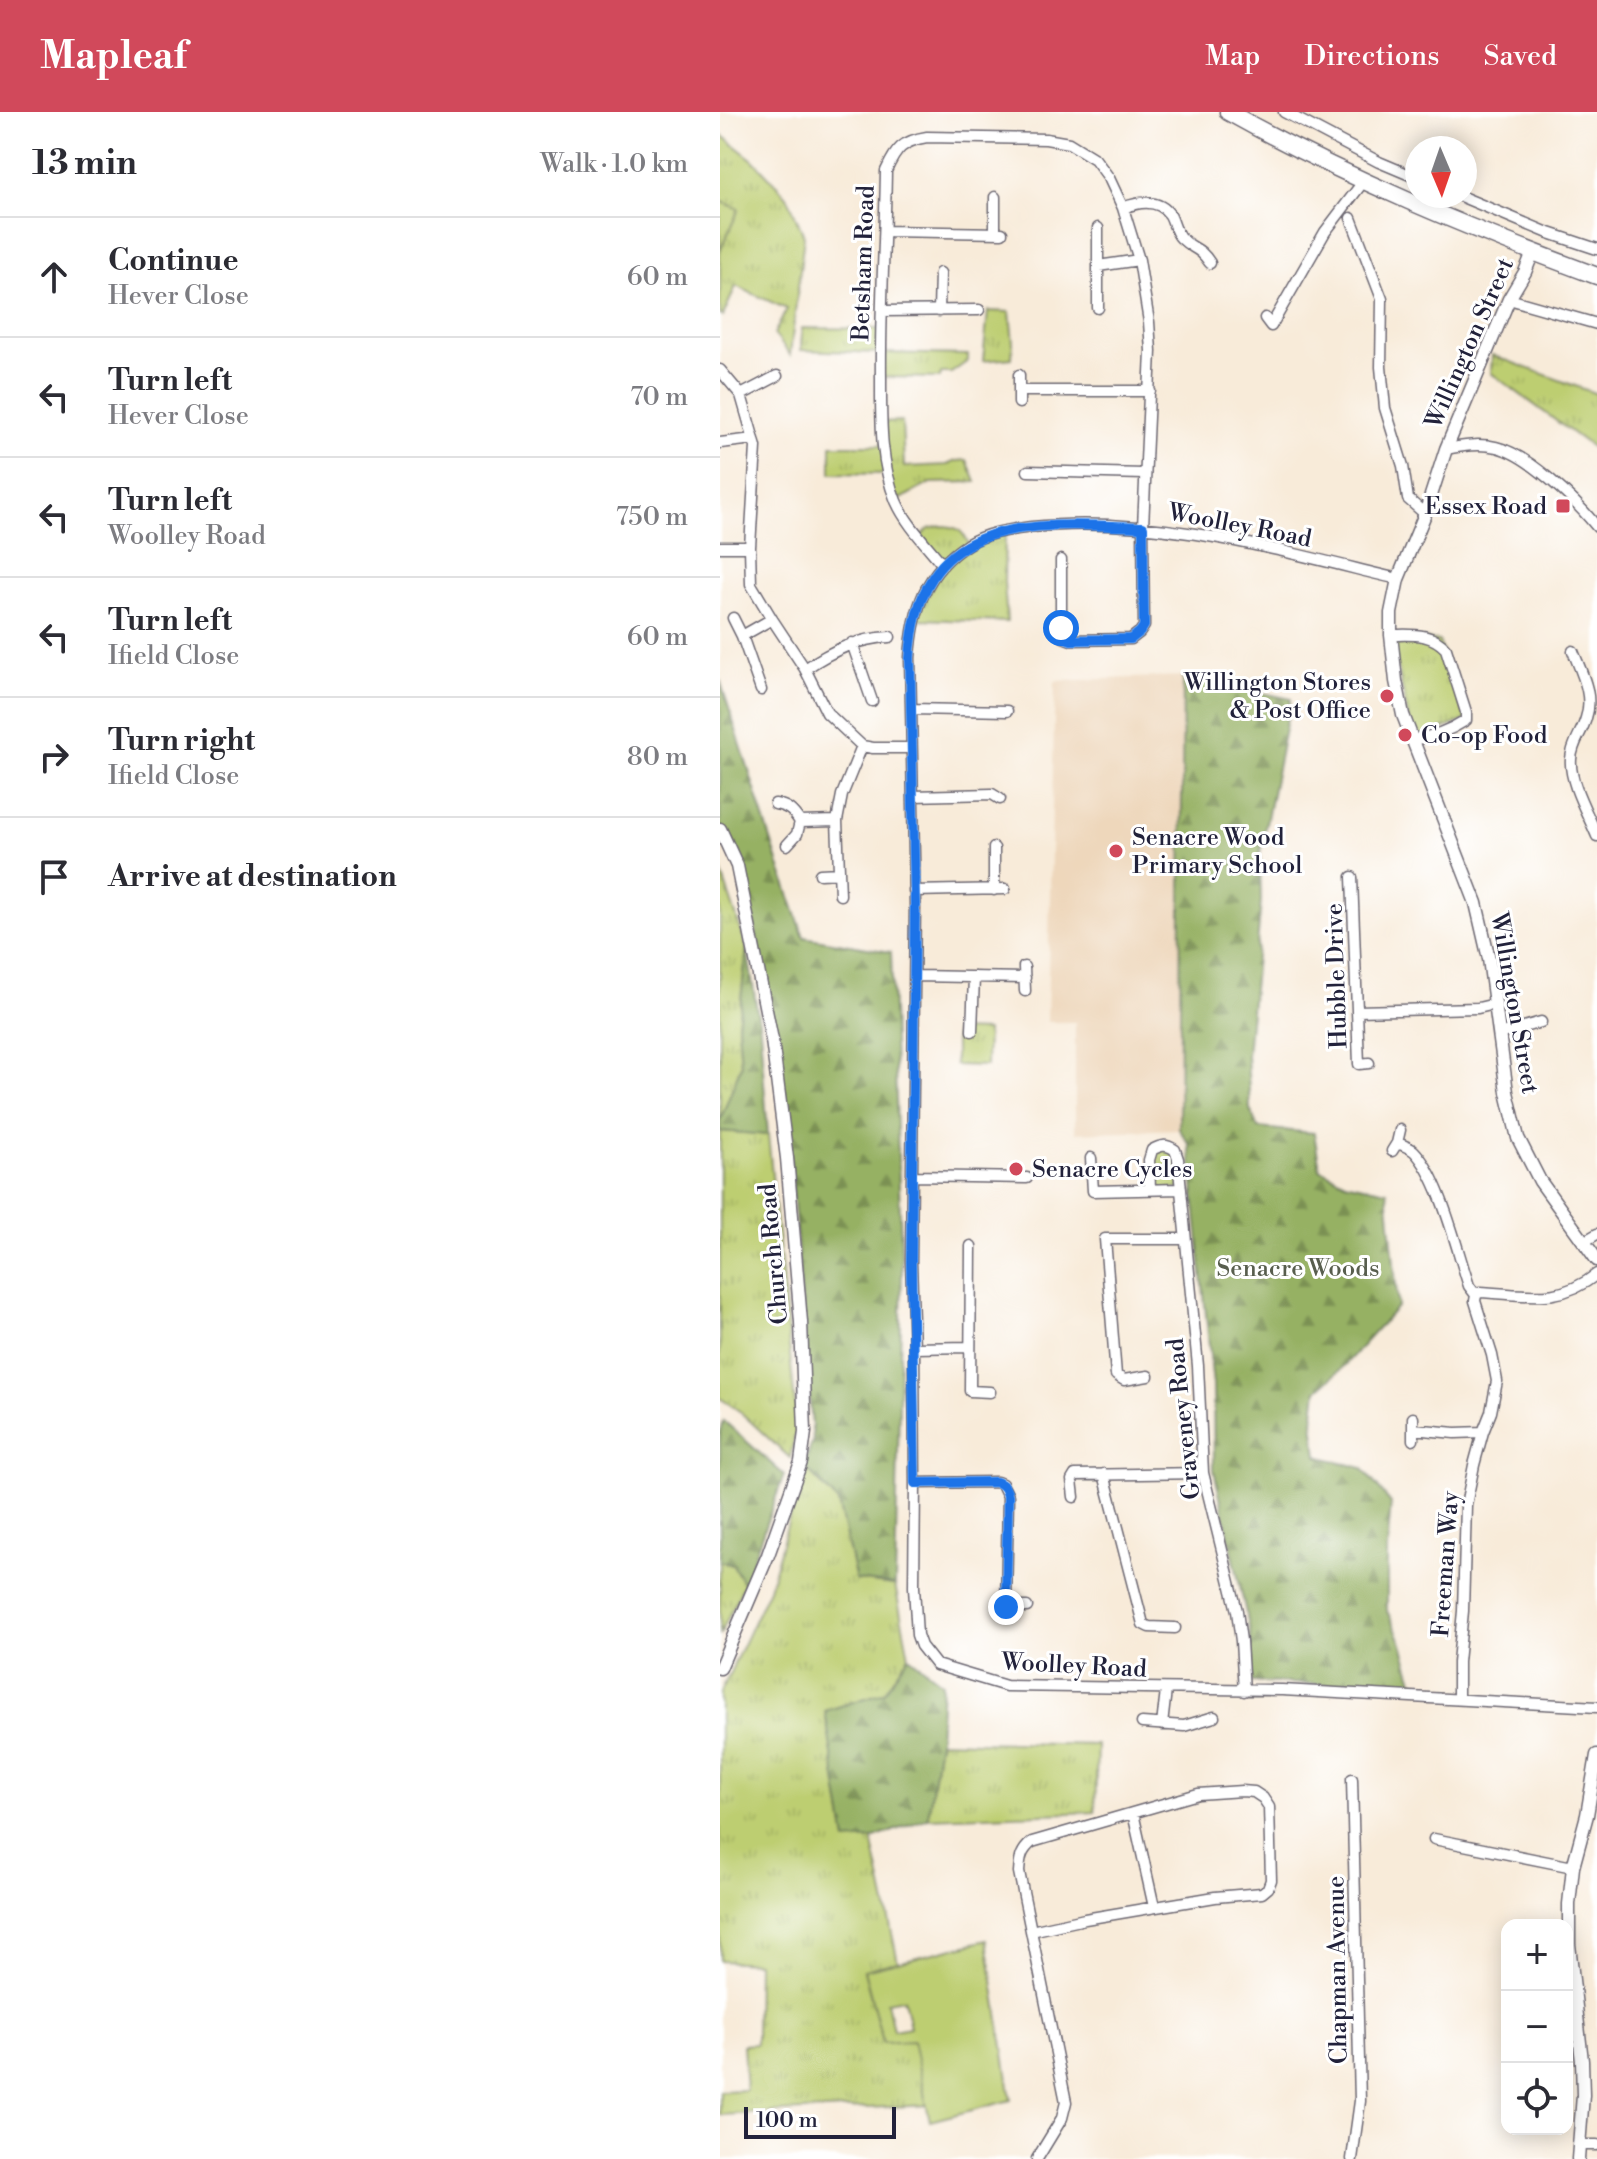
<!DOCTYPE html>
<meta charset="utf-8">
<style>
body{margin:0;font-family:"Libre Bodoni",serif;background:#f7f7f7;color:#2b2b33}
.controls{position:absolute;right:24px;bottom:24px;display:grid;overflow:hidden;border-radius:16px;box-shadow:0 4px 20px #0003}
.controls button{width:72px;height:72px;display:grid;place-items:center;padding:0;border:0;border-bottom:2px solid #e1e1e2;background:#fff;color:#2b2b33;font:40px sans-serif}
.compass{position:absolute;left:685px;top:24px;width:72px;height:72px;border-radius:50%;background:#fff;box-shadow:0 4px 20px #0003;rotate:178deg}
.scale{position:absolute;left:24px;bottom:20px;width:152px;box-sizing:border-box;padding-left:8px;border:4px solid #22223b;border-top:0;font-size:22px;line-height:28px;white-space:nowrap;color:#22223b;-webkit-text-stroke:6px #fff;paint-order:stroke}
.stop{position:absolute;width:24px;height:24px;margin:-18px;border:6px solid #1a73e8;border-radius:50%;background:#fff}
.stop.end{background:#1a73e8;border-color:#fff;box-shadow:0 2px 8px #0008}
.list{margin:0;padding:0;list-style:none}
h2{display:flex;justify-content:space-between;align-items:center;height:104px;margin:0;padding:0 32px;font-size:34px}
h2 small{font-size:26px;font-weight:400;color:#7c7c81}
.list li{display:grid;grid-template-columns:52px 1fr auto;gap:24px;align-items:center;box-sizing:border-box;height:120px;padding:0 32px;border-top:2px solid #e1e1e2}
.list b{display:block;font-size:30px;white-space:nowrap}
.list p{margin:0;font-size:26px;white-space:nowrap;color:#7c7c81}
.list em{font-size:26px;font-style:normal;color:#7c7c81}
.icon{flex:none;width:44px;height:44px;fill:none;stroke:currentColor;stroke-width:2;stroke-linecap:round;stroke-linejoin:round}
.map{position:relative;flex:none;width:877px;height:2047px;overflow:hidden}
header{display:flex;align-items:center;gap:48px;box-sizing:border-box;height:112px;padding:0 40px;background:#d1495b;color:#fff}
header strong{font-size:38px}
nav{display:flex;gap:44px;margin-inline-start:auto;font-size:28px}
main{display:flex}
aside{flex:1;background:#fff}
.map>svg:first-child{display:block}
.built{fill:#eed7bb}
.grass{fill:url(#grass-tufts);stroke:#707856;stroke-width:2}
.forest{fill:url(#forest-firs);stroke:#5c6a4f;stroke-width:2}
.garden{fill:#bdce71;stroke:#707856;stroke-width:2;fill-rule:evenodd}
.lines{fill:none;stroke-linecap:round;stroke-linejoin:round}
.minor-casing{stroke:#6d6872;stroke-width:13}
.tertiary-casing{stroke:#6d6872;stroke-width:15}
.primary-casing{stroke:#6d6872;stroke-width:19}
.minor{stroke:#fff;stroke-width:10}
.tertiary{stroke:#fff;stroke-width:12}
.primary{stroke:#fff;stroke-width:16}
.route{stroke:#1a73e8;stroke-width:10}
.poi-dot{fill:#d1495b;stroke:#fff;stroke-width:3}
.labels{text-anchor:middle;stroke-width:6;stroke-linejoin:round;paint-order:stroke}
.street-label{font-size:24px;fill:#22223b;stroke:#fff}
.poi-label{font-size:24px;fill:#22223b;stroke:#fff;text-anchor:start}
.park-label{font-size:24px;fill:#585e4e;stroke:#fff}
</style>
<header>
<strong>Mapleaf</strong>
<nav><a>Map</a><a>Directions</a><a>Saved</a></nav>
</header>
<main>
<aside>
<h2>13 min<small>Walk · 1.0 km</small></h2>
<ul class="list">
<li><svg class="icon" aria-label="ahead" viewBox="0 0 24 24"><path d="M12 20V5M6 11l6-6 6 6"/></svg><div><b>Continue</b><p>Hever Close</p></div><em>60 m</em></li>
<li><svg class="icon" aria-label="left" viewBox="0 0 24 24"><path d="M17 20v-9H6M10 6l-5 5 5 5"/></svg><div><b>Turn left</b><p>Hever Close</p></div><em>70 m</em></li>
<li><svg class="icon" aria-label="left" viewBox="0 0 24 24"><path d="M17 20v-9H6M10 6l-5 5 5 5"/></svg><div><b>Turn left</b><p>Woolley Road</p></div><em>750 m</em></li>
<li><svg class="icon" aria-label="left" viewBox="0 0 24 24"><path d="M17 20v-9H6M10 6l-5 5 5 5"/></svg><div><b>Turn left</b><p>Ifield Close</p></div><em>60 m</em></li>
<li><svg class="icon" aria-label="right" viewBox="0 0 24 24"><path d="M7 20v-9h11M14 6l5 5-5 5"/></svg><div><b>Turn right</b><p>Ifield Close</p></div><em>80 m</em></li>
<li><svg class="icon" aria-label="arrive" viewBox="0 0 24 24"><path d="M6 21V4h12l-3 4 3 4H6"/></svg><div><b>Arrive at destination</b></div></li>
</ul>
</aside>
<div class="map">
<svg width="877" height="2047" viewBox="0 0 877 2047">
<defs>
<pattern id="grass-tufts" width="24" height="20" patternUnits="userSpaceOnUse" patternTransform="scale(2)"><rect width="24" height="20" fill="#bdce71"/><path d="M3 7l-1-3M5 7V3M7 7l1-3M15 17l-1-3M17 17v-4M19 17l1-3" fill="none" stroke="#a2b163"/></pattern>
<pattern id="forest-firs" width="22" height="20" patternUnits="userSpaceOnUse" patternTransform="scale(2)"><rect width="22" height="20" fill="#96b163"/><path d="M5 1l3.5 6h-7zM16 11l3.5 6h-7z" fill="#7a9053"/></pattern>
</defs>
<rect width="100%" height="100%" fill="#fff"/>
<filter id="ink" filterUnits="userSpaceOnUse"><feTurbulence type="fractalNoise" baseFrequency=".0125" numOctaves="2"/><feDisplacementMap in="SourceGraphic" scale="16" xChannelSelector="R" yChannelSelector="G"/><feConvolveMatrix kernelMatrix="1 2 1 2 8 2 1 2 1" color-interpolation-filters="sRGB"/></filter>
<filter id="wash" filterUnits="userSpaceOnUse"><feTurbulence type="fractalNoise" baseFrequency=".006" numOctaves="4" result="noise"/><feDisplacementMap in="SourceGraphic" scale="32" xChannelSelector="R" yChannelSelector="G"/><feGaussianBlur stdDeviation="1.8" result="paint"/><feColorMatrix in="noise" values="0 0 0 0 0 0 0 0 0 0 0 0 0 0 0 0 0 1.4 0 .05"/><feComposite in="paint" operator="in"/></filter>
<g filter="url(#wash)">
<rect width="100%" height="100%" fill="#f8ebd9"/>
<path class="built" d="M 463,564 L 459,1017 L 355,1021 L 355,910 L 327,910 L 335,569 Z"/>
<path class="grass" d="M 0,22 L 33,48 L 67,84 L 84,124 L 70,243 L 54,222 L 67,197 L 16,174 L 3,204 L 0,202 Z
M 268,199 L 290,200 L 293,231 L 292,246 L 263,249 Z
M 82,216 L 161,217 L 161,241 L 248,243 L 248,249 L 231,261 L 221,261 L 220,266 L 161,265 L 160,241 L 81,238 Z
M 772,243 L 877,282 L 877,339 L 771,261 Z
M 182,309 L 184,355 L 227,353 L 236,349 L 247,348 L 256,370 L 211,371 L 176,389 L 166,362 L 111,361 L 111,333 L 162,333 L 161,310 Z
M 221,414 C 237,414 242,418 249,432 L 285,419 L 284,470 L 287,510 L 196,507 L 223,453 L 201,424 L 209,417 Z
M 671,523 L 719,529 L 746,608 L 693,628 Z
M 0,756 L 27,836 L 18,913 L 21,953 L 0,1009 Z
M 235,918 L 267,919 L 266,954 L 235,953 Z
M 0,1019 L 48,1023 L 77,1313 L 70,1346 L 18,1298 L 0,1286 Z
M 432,1038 L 455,1038 L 461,1077 L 430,1077 Z
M 84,1354 L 118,1390 L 136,1468 L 175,1473 L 189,1544 L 165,1580 L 106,1599 L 126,1728 L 152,1727 L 178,1850 L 144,1859 L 163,1931 L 193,1928 L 210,1993 L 0,2003 L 0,1979 L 26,1978 L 23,1933 L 36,1932 L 37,1851 L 0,1849 L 0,1582 L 49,1477 Z
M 0,1449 L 13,1453 L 24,1472 L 0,1523 Z
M 219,1629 L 377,1633 L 375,1700 L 208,1706 Z"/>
<path class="forest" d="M 463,564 L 571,587 L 540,741 L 541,789 L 527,943 L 530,997 L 538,1016 L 594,1021 L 600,1057 L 625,1070 L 667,1079 L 678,1194 L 621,1257 L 597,1278 L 593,1310 L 597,1344 L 642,1356 L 671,1391 L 667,1437 L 667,1499 L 681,1529 L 695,1575 L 532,1570 L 530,1519 L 494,1358 L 493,1274 L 469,1032 L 459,1017 Z
M 0,568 L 59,753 L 84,825 L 171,840 L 182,1161 L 175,1473 L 136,1468 L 118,1390 L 84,1354 L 93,1327 L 65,981 L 25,760 L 0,713 Z
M 27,836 L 40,917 L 48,1023 L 0,1019 L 0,1009 L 21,953 L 18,913 Z
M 4,1309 L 64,1363 L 24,1472 L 13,1453 L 0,1449 L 0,1322 Z
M 189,1544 L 222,1571 L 219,1629 L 208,1706 L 152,1727 L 126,1729 L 105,1599 L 165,1580 Z"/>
<path class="garden" d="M 0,89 L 19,97 L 0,139 Z
M 267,1828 L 291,1988 L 210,2009 L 193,1929 L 163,1931 L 144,1858 ZM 184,1887 L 190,1915 L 173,1918 L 167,1890 Z"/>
</g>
<g filter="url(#ink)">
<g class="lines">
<g class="minor-casing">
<path id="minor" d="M 564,0 L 659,50 L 697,66
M 740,84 L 826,120 L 877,137
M 403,96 C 418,90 439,86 450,103 C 454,110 455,120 461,126 C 473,138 479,134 490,151
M 631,106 L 662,187 L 661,255 L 665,296 L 683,354 L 688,387 L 705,402
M 165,119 L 282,121
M 275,120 L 275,85
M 378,154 L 419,148
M 789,187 L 877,212
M 378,196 L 378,116
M 162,199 L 259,198
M 219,199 L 220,161
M 545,206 L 551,214 L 605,120 L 643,70
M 0,258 L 21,283 L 36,335 L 30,435 L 31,472 L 52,507 L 85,557 L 107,601 L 142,634 L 153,636 L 191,636
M 299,279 L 430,279
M 21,283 L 57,264
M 299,291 L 299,263
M 0,331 L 34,327
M 726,337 C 742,334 759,331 776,335 C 808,342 857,390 877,415
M 308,359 L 424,362
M 0,435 L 30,435
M 223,453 C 207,433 186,412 176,389 C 160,350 161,308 161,268 C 160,198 165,129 166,59 C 176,37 182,29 207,25 L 326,27 L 349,31 L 375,47 L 389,66 L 403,96 L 419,148 L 429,210 L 431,239 L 423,415 L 424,514 L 420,520 L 411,527 L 351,528 L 343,525 L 341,516 L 341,448
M 678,467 C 561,439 434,402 312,415 C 290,418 268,420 248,432 C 205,459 193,498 190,546 L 195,792 L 191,1150 L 194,1236 L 195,1371 L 194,1475 L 197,1523 L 201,1534 L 216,1553 L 286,1574 L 562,1578 L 877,1595
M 13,506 L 22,524 L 41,578
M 671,523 C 692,523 711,520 726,537 L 746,600 L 746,608 C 729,619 712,625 693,628
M 22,524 L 52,507
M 132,531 L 152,589
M 853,539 C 861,560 874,583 866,606 C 862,621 852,631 851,647 C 849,670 868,702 877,724
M 85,557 C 111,539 138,526 170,525
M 192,597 L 287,599
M 193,684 L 272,682 L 280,687
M 55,692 C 68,694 73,699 80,710 L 77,722 L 67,733
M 80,710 L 117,709
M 274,736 L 274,778
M 100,762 L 119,761
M 632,765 L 639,952 L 649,951
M 194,779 L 285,777
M 120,783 L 117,709 L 122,683 L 142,634
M 304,855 L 305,879
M 195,864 L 305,866
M 637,899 L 758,896 L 775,892
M 252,919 L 254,865
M 779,922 L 821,910
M 677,1031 C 683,1033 689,1035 694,1039 C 720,1065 737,1138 749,1174 L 756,1183
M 672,1039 L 677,1031 L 680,1018
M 371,1046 L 373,1079 L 461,1077
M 193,1064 L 307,1066
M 430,1077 L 429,1048 L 432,1038 C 441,1033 446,1032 455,1038 L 458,1047 L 478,1254 L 483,1361 L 517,1499 L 521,1529 L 524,1579
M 865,1129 L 877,1122
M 251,1134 L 250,1279 L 270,1280
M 756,1183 L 760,1180 C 806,1182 838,1193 877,1162
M 194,1236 L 249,1235
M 428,1264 L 404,1268 L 396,1263 L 385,1127 L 465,1127
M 693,1317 L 735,1321 L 763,1320
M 693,1328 L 693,1306
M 384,1362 L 423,1512 L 429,1515 L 455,1516
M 195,1371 L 277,1370 L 282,1372 L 288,1384 L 286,1495 L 307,1495
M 354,1385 L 352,1368 L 355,1363 L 483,1361
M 738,1587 L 738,1550 L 743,1499 L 746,1393 L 754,1353 L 763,1320 L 771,1300 L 777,1269 L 772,1243 L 755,1189 L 756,1183
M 422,1611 L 464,1614 L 494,1605
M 442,1613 L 446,1578
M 632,1667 L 640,1989 L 632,2047
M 413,1701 L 434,1795
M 714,1727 L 853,1755
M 311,1819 L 365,1807 L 495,1785 L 542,1781 L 548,1776 L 551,1768 L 549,1695 L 543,1686 L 534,1680 L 522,1679 L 478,1682 L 312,1730 C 301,1739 300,1746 299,1760 L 346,1990 L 342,2006 L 317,2047
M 860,2033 L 877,2033"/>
</g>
<g class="tertiary-casing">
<path id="tertiary" d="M 813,140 L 805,160 L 789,187 L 726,337 L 705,402 L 678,467 L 671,501 L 671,523 L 676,569 L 683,603 L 756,791 L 769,847 L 787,980 L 798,1026 L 820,1069 L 877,1148
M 0,717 L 17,754 L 52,928 L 67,1046 L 81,1210 L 85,1320 L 81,1350 L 48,1443 L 0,1556
M 858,2047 L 863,1983 L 862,1949 L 849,1832 L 849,1792 L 853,1755 L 867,1703 L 877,1643"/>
</g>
<g class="primary-casing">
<path id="primary" d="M 508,0 C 626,66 750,117 877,164"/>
</g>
<use href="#minor" class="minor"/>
<use href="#tertiary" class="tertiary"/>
<use href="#primary" class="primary"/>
</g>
</g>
<g class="lines" filter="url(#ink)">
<path class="route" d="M 286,1495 L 288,1384 C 286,1376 284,1373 277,1370 L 195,1371 L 191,1150 L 195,792 L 190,546 C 198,400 311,411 423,415 L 424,514 L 420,520 L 411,527 L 351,528 L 343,525 L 341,516"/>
</g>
<g class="poi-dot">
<rect x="835" y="386" width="16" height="16" rx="4"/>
<circle cx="667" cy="584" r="8"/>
<circle cx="685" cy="623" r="8"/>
<circle cx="396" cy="739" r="8"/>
<circle cx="296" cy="1057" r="8"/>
</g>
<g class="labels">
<g class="street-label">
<text transform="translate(143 151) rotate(-88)" y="8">Betsham Road</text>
<text transform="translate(749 231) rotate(-66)" y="8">Willington Street</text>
<text transform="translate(520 413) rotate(11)" y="8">Woolley Road</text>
<text transform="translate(616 864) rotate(-92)" y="8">Hubble Drive</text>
<text transform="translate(795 891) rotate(80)" y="8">Willington Street</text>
<text transform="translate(53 1142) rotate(-95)" y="8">Church Road</text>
<text transform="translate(463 1307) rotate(-96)" y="8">Graveney Road</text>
<text transform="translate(725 1452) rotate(-86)" y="8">Freeman Way</text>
<text transform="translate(354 1553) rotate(3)" y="8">Woolley Road</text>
<text transform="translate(617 1858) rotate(-91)" y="8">Chapman Avenue</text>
</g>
<g class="poi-label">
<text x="827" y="402" text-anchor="end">Essex Road</text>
<text x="651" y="578" text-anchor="end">Willington Stores<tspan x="651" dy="28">&amp; Post Office</tspan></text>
<text x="701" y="631">Co-op Food</text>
<text x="412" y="733">Senacre Wood<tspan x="412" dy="28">Primary School</tspan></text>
<text x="312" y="1065">Senacre Cycles</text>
</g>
<g class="park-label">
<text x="578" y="1164">Senacre Woods</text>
</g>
</g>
</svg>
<div class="controls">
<button>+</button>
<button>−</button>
<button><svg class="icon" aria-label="locate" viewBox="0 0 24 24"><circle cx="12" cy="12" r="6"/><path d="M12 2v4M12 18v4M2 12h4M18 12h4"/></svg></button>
</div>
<svg class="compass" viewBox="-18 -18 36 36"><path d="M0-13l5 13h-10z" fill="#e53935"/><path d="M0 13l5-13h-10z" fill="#7c7c81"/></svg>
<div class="scale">100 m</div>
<div class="stop" style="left:341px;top:516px"></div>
<div class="stop end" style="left:286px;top:1495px"></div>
</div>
</main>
